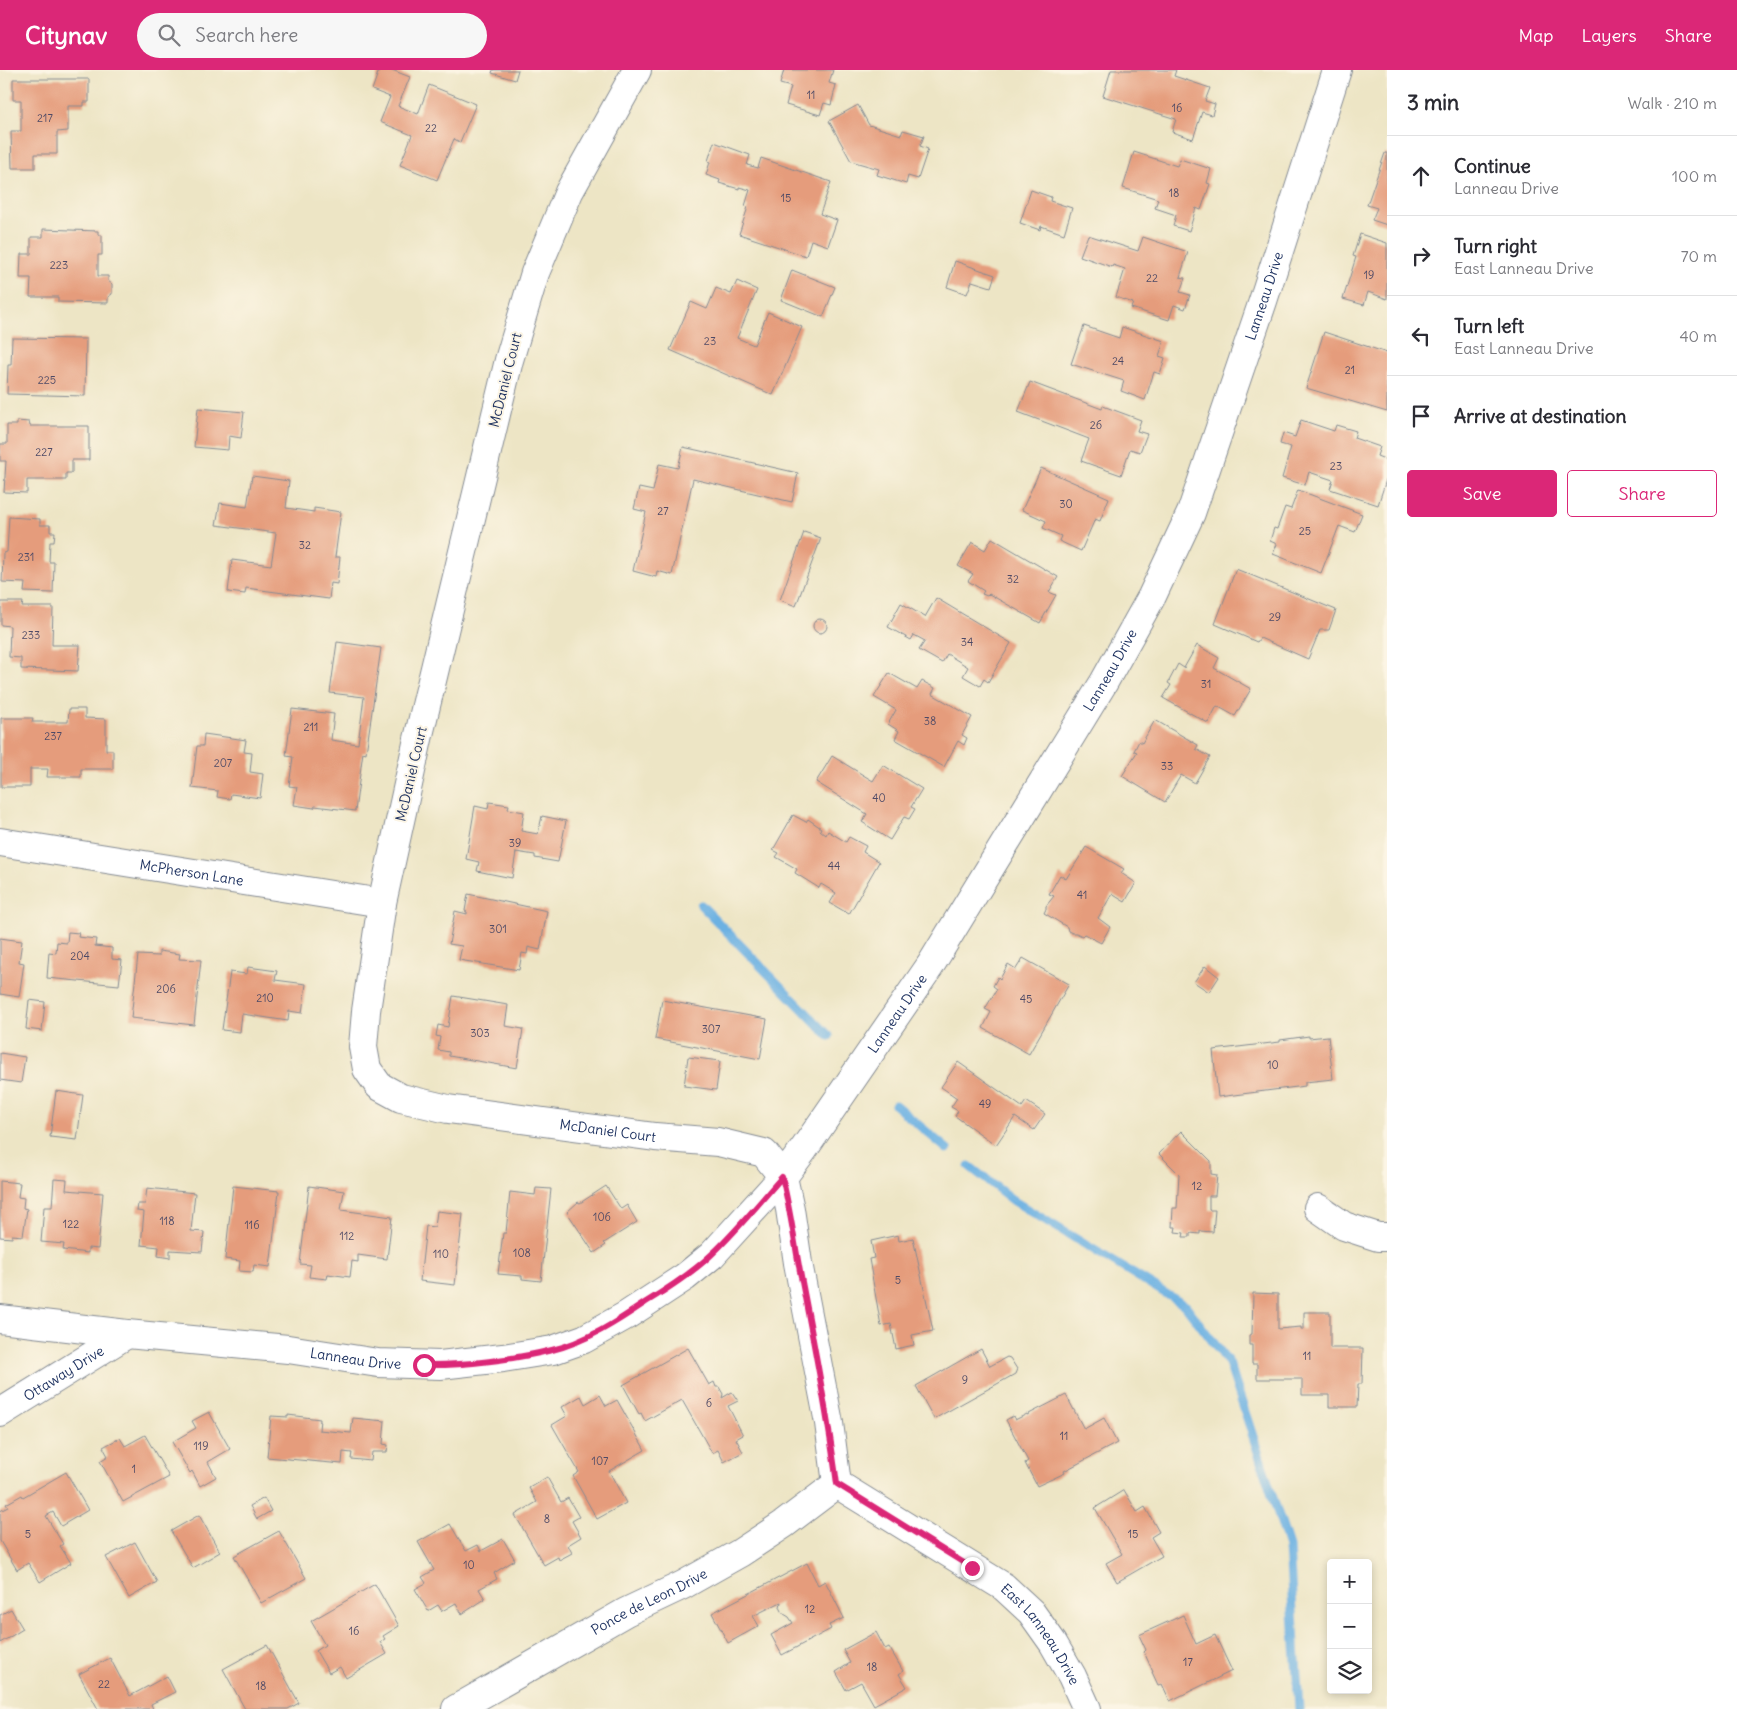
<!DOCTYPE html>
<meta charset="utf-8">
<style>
body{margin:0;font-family:Delius,sans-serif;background:#f7f7f7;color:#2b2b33}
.controls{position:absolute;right:15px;bottom:15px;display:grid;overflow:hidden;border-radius:5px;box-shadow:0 2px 8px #0003}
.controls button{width:45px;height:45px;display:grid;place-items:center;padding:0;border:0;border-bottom:1px solid #e1e1e2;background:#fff;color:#2b2b33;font:25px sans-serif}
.stop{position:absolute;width:15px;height:15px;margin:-11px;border:4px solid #db2777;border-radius:50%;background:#fff}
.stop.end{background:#db2777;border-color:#fff;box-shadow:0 1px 5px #0008}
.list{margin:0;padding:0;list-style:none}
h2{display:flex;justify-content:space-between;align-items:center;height:65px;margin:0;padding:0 20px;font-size:21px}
h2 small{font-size:16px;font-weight:400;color:#7c7c81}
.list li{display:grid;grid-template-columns:32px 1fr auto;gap:15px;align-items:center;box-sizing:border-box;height:80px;padding:0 20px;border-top:1px solid #e1e1e2}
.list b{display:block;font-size:19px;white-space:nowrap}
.list p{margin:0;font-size:16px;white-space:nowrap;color:#7c7c81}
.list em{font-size:16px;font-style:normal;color:#7c7c81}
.actions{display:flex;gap:10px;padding:15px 20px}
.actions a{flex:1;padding:11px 0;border:1px solid #db2777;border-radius:5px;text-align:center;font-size:18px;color:#db2777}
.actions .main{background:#db2777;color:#fff}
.icon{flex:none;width:28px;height:28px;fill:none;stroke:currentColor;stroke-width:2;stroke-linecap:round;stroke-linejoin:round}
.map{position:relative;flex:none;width:1387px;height:1639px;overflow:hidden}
header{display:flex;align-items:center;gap:30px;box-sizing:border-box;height:70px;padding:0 25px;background:#db2777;color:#fff}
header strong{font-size:24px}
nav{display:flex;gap:28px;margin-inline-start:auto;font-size:18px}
.search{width:350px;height:45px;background:#f7f7f7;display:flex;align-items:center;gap:12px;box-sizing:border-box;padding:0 18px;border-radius:28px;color:#7c7c81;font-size:19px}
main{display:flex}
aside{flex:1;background:#fff}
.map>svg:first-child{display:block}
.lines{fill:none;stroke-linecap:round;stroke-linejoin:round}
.stream{stroke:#6cb1e2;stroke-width:9}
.building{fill:#e59c7c}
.minor-casing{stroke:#848a92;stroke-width:30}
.minor{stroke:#fff;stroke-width:28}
.route{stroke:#db2777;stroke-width:6}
.labels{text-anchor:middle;stroke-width:4;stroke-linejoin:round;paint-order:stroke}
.number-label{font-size:11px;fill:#4e4a66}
.street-label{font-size:14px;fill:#1b2f5e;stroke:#fcf5e5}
</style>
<header>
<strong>Citynav</strong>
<div class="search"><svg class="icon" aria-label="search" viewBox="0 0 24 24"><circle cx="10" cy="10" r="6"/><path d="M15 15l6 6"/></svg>Search here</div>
<nav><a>Map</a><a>Layers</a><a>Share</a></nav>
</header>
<main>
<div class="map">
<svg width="1387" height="1639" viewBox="0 0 1387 1639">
<rect width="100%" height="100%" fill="#fcf5e5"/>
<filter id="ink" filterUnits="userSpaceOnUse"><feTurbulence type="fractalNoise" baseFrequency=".02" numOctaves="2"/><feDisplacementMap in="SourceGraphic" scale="10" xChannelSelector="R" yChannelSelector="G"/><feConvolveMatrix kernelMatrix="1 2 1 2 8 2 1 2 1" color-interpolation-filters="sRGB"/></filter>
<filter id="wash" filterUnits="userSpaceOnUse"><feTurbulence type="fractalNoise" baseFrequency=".0096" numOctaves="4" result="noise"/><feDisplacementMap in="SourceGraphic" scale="20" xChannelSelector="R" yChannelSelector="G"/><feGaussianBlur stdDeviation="1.12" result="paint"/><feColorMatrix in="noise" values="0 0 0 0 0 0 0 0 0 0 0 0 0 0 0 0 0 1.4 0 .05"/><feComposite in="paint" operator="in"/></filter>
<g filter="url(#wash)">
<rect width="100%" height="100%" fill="#ede5c5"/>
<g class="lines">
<path class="stream" d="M 701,835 L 829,966
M 895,1035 L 947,1079
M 969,1096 L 1014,1131 L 1186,1236 L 1229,1293 L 1289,1477 L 1299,1639"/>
</g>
<g id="blocks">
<path class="building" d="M 379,0 L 392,0 L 410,7 L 398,36 L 418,44 L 429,15 L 476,34 L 460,72 L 454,69 L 437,110 L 400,95 L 412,65 L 380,52 L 390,27 L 372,20 Z
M 493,0 L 518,0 L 515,10 L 492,3 Z
M 784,0 L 833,0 L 829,13 L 836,15 L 831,35 L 824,33 L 820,45 L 786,35 L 791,17 L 780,14 Z
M 1111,0 L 1176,0 L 1174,6 L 1210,18 L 1205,31 L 1215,34 L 1212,45 L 1202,42 L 1193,69 L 1172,62 L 1176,49 L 1103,26 Z
M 13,9 L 89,9 L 89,32 L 84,32 L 84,36 L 68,36 L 68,61 L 57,62 L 57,84 L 35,84 L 35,98 L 12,98 L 11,61 L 21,61 L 21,30 L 13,30 Z
M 858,35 L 869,55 L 901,65 L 903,60 L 924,66 L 920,76 L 928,79 L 918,109 L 908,106 L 906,114 L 877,105 L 879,99 L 851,91 L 829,51 Z
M 714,72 L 750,85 L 747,95 L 758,98 L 761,88 L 831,112 L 820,144 L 837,150 L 828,176 L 811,170 L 806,186 L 739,164 L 748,137 L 745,136 L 750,120 L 739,117 L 739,119 L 719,113 L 720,110 L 706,105 L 710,92 L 708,91 Z
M 1134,82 L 1177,96 L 1180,89 L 1211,99 L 1207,113 L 1210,114 L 1201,140 L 1196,138 L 1189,161 L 1173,156 L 1176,145 L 1155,138 L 1158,129 L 1123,118 Z
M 1385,83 L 1387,83 L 1387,155 L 1372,150 L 1377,138 L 1367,135 Z
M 1031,120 L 1051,127 L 1050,131 L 1072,138 L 1064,164 L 1041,156 L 1040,160 L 1020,153 Z
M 43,159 L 98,161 L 98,165 L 102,165 L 102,185 L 98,185 L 98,206 L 108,206 L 108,211 L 112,214 L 112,224 L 108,227 L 108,233 L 58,232 L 58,227 L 30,227 L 31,208 L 20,208 L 21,184 L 31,184 L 31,167 L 43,167 Z
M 1360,164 L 1387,173 L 1387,229 L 1368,222 L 1364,235 L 1343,229 L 1356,187 L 1353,186 Z
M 1088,165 L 1138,181 L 1143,167 L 1188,182 L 1180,207 L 1185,208 L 1180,222 L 1190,225 L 1185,239 L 1174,235 L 1169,250 L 1131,238 L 1133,233 L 1116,227 L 1125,199 L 1113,195 L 1112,197 L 1080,186 Z
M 955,191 L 995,205 L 991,217 L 972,211 L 967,224 L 947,217 Z
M 792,200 L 835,217 L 823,247 L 781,230 Z
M 737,211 L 757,220 L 737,268 L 754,275 L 768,242 L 802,257 L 773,325 L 670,280 L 691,232 L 707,239 L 716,218 L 731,224 Z
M 1084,256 L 1119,268 L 1122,257 L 1164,271 L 1159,286 L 1165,288 L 1160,304 L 1154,302 L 1145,330 L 1121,321 L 1124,311 L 1071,294 Z
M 1324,262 L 1387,283 L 1387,342 L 1306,318 Z
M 12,268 L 86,269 L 85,326 L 7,324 L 8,295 L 11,295 Z
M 1030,312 L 1102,339 L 1103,336 L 1141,350 L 1137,361 L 1147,364 L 1140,382 L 1130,379 L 1121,405 L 1081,391 L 1089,369 L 1018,342 Z
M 198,338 L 244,342 L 241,368 L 229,366 L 228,380 L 194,377 Z
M 1301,350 L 1334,361 L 1336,355 L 1356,361 L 1354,368 L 1380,377 L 1377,386 L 1387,390 L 1387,407 L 1378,435 L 1330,419 L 1333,410 L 1309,402 L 1305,415 L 1282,408 L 1291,377 L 1280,374 L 1283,363 L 1295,367 Z
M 17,351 L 29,352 L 30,356 L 89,356 L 89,390 L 72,390 L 72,403 L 66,403 L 66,410 L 27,410 L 27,423 L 4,422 L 6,391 L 0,391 L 0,374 L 7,374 L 7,355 L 17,355 Z
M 683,377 L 798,403 L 792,432 L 693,409 L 672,505 L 657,501 L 656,507 L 633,501 L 646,442 L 634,439 L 639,418 L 653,421 L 659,394 L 678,398 Z
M 1041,398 L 1109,428 L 1100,451 L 1095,449 L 1081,481 L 1059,471 L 1061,466 L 1043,458 L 1046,451 L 1022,440 Z
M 252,406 L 289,411 L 286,438 L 314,442 L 314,438 L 341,442 L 335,487 L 340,487 L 337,514 L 331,513 L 329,529 L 246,518 L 245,524 L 228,522 L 232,490 L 271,495 L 276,463 L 216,455 L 220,433 L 247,437 Z
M 1298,420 L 1362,444 L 1355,462 L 1339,456 L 1321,503 L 1273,484 L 1277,474 L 1270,471 L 1274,458 L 1277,459 L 1285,437 L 1291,439 Z
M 9,447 L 40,449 L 40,455 L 50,455 L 50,462 L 55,462 L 54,472 L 50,472 L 49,492 L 54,492 L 53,523 L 24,522 L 25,513 L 2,512 L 3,483 L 7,482 Z
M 804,462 L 821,468 L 796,536 L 780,530 Z
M 992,468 L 1058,507 L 1049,522 L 1056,525 L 1040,553 L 989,524 L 987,526 L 982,524 L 984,521 L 968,511 L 973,504 L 958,496 L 972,472 L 985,480 Z
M 1236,499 L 1336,540 L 1329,560 L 1320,560 L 1308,589 L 1260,568 L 1257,572 L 1215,554 Z
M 936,528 L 1011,573 L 988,612 L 984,609 L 980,616 L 963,606 L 968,597 L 947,584 L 942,593 L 919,580 L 925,571 L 914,565 L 911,570 L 888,557 L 901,533 L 925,547 Z
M 1,532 L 23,532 L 22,537 L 53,537 L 52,575 L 80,575 L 78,601 L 21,599 L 21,588 L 9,587 L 10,556 L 1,555 Z
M813 556a7 7 0 1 1 14 0a7 7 0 1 1-14 0Z
M 337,572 L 381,578 L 366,683 L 363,682 L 355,741 L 315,736 L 314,738 L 294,735 L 297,717 L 289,716 L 293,687 L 286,686 L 292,639 L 334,644 L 331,670 L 358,674 L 364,627 L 330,623 Z
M 1197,575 L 1219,588 L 1214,598 L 1251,619 L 1235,646 L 1217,636 L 1208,653 L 1163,628 L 1171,615 L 1168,613 L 1178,594 L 1184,598 Z
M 889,603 L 917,619 L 922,611 L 935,618 L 932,624 L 972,647 L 962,665 L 967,668 L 964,675 L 958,671 L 944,697 L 895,669 L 899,661 L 888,654 L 896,640 L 874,627 Z
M 69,639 L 85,639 L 85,648 L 106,649 L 106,680 L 113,680 L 113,699 L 81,699 L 81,707 L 47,707 L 48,699 L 30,699 L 30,717 L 1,717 L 1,648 L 33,648 L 32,652 L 68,652 Z
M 1155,650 L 1198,675 L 1196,679 L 1210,687 L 1195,713 L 1181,705 L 1165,732 L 1122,706 L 1137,682 L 1134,681 L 1139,671 L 1142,673 Z
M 204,664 L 246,670 L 244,682 L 252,683 L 250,702 L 263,704 L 260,728 L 231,724 L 230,729 L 217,727 L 218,721 L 192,718 L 197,676 L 203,676 Z
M 832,686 L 873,711 L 883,695 L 922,719 L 911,737 L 915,739 L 909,749 L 904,747 L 890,770 L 862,752 L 867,744 L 816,712 Z
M 489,732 L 509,735 L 508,739 L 524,742 L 521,761 L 538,764 L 542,746 L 566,751 L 558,792 L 535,788 L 535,785 L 516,782 L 512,808 L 477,801 L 479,792 L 466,789 L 475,736 L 488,739 Z
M 793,745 L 806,752 L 808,749 L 821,758 L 820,760 L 826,765 L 828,761 L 846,772 L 849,767 L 866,776 L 863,782 L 879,792 L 849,844 L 830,833 L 836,823 L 821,814 L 819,818 L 795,803 L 797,799 L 776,787 L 779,783 L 773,780 Z
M 1086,777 L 1124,799 L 1121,803 L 1136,813 L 1125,832 L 1112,824 L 1098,848 L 1110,857 L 1101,873 L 1084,864 L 1082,866 L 1076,863 L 1072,863 L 1068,861 L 1067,857 L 1044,843 L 1046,839 L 1046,836 L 1054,826 L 1049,824 L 1060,805 L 1066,809 Z
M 468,824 L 547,841 L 540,880 L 528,877 L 527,884 L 522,883 L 519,900 L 459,890 L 462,876 L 449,874 L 455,841 L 467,844 L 467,842 L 465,841 Z
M 68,862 L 79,863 L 78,867 L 96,869 L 95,876 L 112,878 L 112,889 L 122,890 L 119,915 L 47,908 L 49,882 L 56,883 L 57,872 L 67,873 Z
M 0,868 L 22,871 L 19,892 L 24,893 L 19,927 L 0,924 Z
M 159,881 L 180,884 L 179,889 L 201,890 L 194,955 L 131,948 L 138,885 L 159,886 Z
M 1023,888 L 1069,914 L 1029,984 L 983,958 L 991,942 L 985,939 L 997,919 L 993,916 L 998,907 L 1000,909 L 1008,894 L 1016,899 Z
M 1205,896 L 1219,907 L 1209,922 L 1194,912 Z
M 248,897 L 277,901 L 275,910 L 306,914 L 302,943 L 289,941 L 288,951 L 242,944 L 240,962 L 222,960 L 230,902 L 247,904 Z
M 453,926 L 508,935 L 505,956 L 523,959 L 517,998 L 449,986 L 449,982 L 438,980 L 440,967 L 436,966 L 438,955 L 448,957 Z
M 29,930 L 45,932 L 42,961 L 26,959 Z
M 662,930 L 767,949 L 760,989 L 655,969 Z
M 1309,966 L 1309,968 L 1328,966 L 1333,1009 L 1305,1012 L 1305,1016 L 1218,1027 L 1213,980 L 1280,972 L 1280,970 Z
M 0,983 L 25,987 L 21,1013 L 0,1010 Z
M 688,987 L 720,991 L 716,1020 L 684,1016 Z
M 958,992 L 1022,1037 L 1026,1031 L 1045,1044 L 1034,1060 L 1015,1047 L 996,1075 L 955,1046 L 958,1041 L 951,1037 L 957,1028 L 941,1017 Z
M 56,1021 L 83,1025 L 77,1070 L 50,1067 Z
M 1181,1061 L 1211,1091 L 1211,1104 L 1217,1105 L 1215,1126 L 1209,1126 L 1209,1140 L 1215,1140 L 1213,1162 L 1200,1161 L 1200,1164 L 1190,1163 L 1190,1167 L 1183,1167 L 1184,1163 L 1175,1162 L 1176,1157 L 1172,1157 L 1173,1138 L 1177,1138 L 1179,1104 L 1159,1084 Z
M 54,1109 L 67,1110 L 66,1120 L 103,1123 L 98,1179 L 88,1178 L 88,1183 L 63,1180 L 64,1174 L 41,1172 L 44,1137 L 52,1137 Z
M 0,1111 L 20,1113 L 18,1127 L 24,1128 L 23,1138 L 27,1139 L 23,1166 L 12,1165 L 12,1168 L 0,1167 Z
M 233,1116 L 279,1121 L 270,1197 L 254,1195 L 253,1202 L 239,1201 L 240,1191 L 225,1189 Z
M 309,1116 L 344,1121 L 341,1140 L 392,1147 L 387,1189 L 358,1185 L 358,1192 L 352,1191 L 350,1207 L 328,1204 L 327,1209 L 309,1207 L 311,1195 L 300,1194 Z
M 606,1116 L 621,1139 L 627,1135 L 637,1152 L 604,1173 L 606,1175 L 594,1183 L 567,1142 L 578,1132 L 580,1133 Z
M 147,1118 L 195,1123 L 191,1161 L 204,1162 L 202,1182 L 170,1180 L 170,1188 L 158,1186 L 159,1177 L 141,1175 L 144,1142 L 137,1141 L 138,1134 L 145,1134 Z
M 536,1118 L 551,1119 L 541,1211 L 522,1209 L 522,1206 L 498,1204 L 503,1163 L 506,1163 L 510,1122 L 535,1125 Z
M 437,1141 L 463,1144 L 455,1215 L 420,1211 L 426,1156 L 435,1157 Z
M 898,1165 L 899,1171 L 913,1168 L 933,1261 L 912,1265 L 914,1275 L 896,1279 L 891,1254 L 881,1256 L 869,1189 L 874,1188 L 871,1171 Z
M 1253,1223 L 1278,1224 L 1278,1259 L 1301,1257 L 1301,1259 L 1304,1259 L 1304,1242 L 1330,1242 L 1330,1278 L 1363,1278 L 1362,1314 L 1358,1314 L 1357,1337 L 1329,1337 L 1329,1325 L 1302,1325 L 1302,1309 L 1257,1309 L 1257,1294 L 1252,1294 L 1252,1275 L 1249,1275 L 1249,1265 L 1252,1264 Z
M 688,1278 L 709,1315 L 714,1312 L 716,1317 L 719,1317 L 723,1324 L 722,1328 L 732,1322 L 738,1331 L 728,1336 L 743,1365 L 736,1369 L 743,1382 L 724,1392 L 718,1380 L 712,1383 L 682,1330 L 645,1351 L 641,1343 L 639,1344 L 623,1315 Z
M 981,1279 L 990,1296 L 1007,1287 L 1010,1288 L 1017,1299 L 1015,1304 L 934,1349 L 916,1316 Z
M 600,1325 L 606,1336 L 617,1330 L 645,1380 L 609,1401 L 626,1433 L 597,1449 L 573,1406 L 579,1402 L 552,1355 L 567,1346 L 562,1337 L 581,1326 L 585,1334 Z
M 1066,1325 L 1084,1359 L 1104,1348 L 1117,1373 L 1064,1401 L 1065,1403 L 1037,1416 L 1025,1393 L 1028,1391 L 1006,1350 L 1013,1346 L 1015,1350 L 1027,1344 L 1027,1345 Z
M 209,1342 L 230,1379 L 208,1392 L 216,1407 L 200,1416 L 192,1401 L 190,1403 L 172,1372 L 196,1358 L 192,1351 Z
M 288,1345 L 320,1349 L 319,1360 L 351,1363 L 353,1348 L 385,1351 L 383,1374 L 388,1375 L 387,1382 L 372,1382 L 371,1391 L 351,1389 L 352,1383 L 343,1382 L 342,1394 L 267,1387 L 271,1346 L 288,1347 Z
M 145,1365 L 169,1407 L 123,1432 L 100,1391 L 108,1386 L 103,1377 L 120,1368 L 125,1376 Z
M 66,1402 L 88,1440 L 61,1456 L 53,1442 L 46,1446 L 63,1474 L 60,1476 L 71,1493 L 40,1512 L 28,1493 L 17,1500 L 0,1471 L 0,1441 L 8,1437 L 6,1434 L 22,1425 L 23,1427 Z
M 547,1407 L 561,1432 L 568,1428 L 579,1447 L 572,1451 L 581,1467 L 568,1475 L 572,1483 L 559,1490 L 558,1487 L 544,1495 L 515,1445 L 537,1432 L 529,1418 Z
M 1124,1420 L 1137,1442 L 1145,1437 L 1159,1462 L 1151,1467 L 1162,1486 L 1117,1512 L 1106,1493 L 1122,1484 L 1095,1438 Z
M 264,1428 L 271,1441 L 257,1449 L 250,1436 Z
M 199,1445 L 220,1482 L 193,1498 L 171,1461 Z
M 450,1454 L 466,1481 L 478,1475 L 481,1481 L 503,1469 L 515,1490 L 494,1503 L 497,1509 L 479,1519 L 485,1529 L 462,1544 L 456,1533 L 442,1541 L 438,1535 L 428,1541 L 415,1519 L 426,1513 L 422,1507 L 434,1500 L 418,1472 Z
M 279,1461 L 306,1508 L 261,1533 L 234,1486 Z
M 135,1472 L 157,1512 L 129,1528 L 106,1487 Z
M 807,1493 L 818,1515 L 825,1511 L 844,1548 L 829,1555 L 831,1559 L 782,1585 L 771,1565 L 793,1553 L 789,1547 L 784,1544 L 782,1541 L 780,1537 L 781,1532 L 753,1546 L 759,1556 L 728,1573 L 712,1543 Z
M 375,1514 L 399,1556 L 383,1566 L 385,1569 L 380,1572 L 387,1584 L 346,1608 L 340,1597 L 329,1603 L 316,1581 L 325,1575 L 311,1551 Z
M 11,1539 L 23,1559 L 0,1573 L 0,1545 Z
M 1183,1545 L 1196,1574 L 1215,1565 L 1232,1601 L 1170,1631 L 1162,1614 L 1158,1615 L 1152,1602 L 1153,1602 L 1144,1582 L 1146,1580 L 1139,1565 Z
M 876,1562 L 885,1579 L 889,1577 L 903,1601 L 899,1604 L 907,1617 L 874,1635 L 861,1612 L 846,1620 L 836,1602 L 850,1593 L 843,1580 Z
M 267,1575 L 299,1633 L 288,1639 L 245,1639 L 223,1599 Z
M 110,1588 L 130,1626 L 167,1606 L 175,1622 L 151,1634 L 153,1639 L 98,1639 L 79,1604 Z"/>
</g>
</g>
<g filter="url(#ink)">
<use href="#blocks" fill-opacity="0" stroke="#848a92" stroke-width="1"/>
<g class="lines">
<g class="minor-casing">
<g id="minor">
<path id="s1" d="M 637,0 L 569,122 L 535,203 L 509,290 L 418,669 L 382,833 L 366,941 L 363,977 L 367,999 L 379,1016 L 401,1028 L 448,1039 L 655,1067 L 718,1072 L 764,1083 L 783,1107 L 790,1139 L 798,1193 L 829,1353 L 837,1414 L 1004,1517 L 1031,1542 L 1053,1573 L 1072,1606 L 1087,1639"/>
<path id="s2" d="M 0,772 L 382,833"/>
<path d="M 1318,1138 L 1344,1156 L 1378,1167 L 1387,1167"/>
<path id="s3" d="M 0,1249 L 127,1264 L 288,1279 L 378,1293 L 440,1295 L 503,1288 L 553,1280 L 584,1269 L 627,1245 L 685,1207 L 712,1185 L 783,1107 L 804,1079 L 930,896 L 1104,612 L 1152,526 L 1191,443 L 1263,231 L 1337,0"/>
<path id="s4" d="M 0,1343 L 127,1264"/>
<path id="s5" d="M 456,1639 L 626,1542 L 683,1515 L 740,1483 L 784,1454 L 837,1414"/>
</g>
</g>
<use href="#minor" class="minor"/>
</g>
</g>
<g class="lines" filter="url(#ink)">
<path class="route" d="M 424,1295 C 462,1296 516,1289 552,1280 C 586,1272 618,1251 646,1232 C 669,1218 691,1204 711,1185 C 736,1162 759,1133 782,1107 C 791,1142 795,1177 802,1212 C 815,1279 828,1346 837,1414 L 972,1498"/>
</g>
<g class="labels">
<g class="number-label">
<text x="811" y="29">11</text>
<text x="1177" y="42">16</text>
<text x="45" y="52">217</text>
<text x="431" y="62">22</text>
<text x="1174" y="127">18</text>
<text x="786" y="132">15</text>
<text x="59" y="199">223</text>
<text x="1369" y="209">19</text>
<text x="1152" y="212">22</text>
<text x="710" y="275">23</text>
<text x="1118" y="295">24</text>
<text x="1350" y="304">21</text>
<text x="47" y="314">225</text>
<text x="1096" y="359">26</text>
<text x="44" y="386">227</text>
<text x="1336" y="400">23</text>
<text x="1066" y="438">30</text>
<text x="663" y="445">27</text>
<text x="1305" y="465">25</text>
<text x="305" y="479">32</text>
<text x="26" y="491">231</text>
<text x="1013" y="513">32</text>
<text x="1275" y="551">29</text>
<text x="31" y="569">233</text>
<text x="967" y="576">34</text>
<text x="1206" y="618">31</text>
<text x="930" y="655">38</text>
<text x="311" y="661">211</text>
<text x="53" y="670">237</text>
<text x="223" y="697">207</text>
<text x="1167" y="700">33</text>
<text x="879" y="732">40</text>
<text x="515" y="777">39</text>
<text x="834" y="800">44</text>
<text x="1082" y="829">41</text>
<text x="498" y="863">301</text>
<text x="80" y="890">204</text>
<text x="166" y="923">206</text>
<text x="265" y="932">210</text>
<text x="1026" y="933">45</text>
<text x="711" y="963">307</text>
<text x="480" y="967">303</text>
<text x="1273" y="999">10</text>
<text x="985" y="1038">49</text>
<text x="1197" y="1120">12</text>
<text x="602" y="1151">106</text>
<text x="167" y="1155">118</text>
<text x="71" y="1158">122</text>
<text x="252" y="1159">116</text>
<text x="347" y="1170">112</text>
<text x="522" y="1187">108</text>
<text x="441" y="1188">110</text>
<text x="898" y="1214">5</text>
<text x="1307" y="1290">11</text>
<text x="965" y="1314">9</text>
<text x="709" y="1337">6</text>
<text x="1064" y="1370">11</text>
<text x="201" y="1380">119</text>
<text x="600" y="1395">107</text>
<text x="134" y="1403">1</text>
<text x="547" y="1453">8</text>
<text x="28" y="1468">5</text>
<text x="1133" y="1468">15</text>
<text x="469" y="1499">10</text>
<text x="810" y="1543">12</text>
<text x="354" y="1565">16</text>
<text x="1188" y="1596">17</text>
<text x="872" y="1601">18</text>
<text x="104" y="1618">22</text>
<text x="261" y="1620">18</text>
</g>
<g class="street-label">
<text dy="5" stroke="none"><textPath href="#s3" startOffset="1858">Lanneau Drive</textPath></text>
<text transform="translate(505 310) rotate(-76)" y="5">McDaniel Court</text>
<text dy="5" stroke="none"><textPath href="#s3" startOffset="1452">Lanneau Drive</textPath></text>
<text transform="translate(411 704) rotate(-77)" y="5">McDaniel Court</text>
<text dy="5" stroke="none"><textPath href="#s2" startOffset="194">McPherson Lane</textPath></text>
<text dy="5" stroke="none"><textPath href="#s3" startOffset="1048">Lanneau Drive</textPath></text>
<text dy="5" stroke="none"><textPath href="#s1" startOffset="1299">McDaniel Court</textPath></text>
<text dy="5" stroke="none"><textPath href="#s3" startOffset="358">Lanneau Drive</textPath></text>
<text dy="5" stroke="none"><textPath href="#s4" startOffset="75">Ottaway Drive</textPath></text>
<text dy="5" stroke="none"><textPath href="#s5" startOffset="221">Ponce de Leon Drive</textPath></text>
<text dy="5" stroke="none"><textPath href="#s1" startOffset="2056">East Lanneau Drive</textPath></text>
</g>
</g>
</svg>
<div class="controls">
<button>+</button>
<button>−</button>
<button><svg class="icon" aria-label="layers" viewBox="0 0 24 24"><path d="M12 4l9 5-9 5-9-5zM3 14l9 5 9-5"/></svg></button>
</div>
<div class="stop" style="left:424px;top:1295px"></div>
<div class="stop end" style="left:972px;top:1498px"></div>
</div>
<aside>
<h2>3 min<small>Walk · 210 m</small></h2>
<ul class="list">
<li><svg class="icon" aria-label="ahead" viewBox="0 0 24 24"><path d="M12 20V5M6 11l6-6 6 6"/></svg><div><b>Continue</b><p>Lanneau Drive</p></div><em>100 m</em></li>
<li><svg class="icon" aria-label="right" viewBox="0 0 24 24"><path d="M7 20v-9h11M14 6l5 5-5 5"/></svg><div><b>Turn right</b><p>East Lanneau Drive</p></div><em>70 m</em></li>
<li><svg class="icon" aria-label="left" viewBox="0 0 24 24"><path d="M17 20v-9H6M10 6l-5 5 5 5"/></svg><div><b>Turn left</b><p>East Lanneau Drive</p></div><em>40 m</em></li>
<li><svg class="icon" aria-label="arrive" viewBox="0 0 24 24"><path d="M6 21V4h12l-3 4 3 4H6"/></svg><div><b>Arrive at destination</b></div></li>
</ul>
<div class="actions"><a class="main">Save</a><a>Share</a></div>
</aside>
</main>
